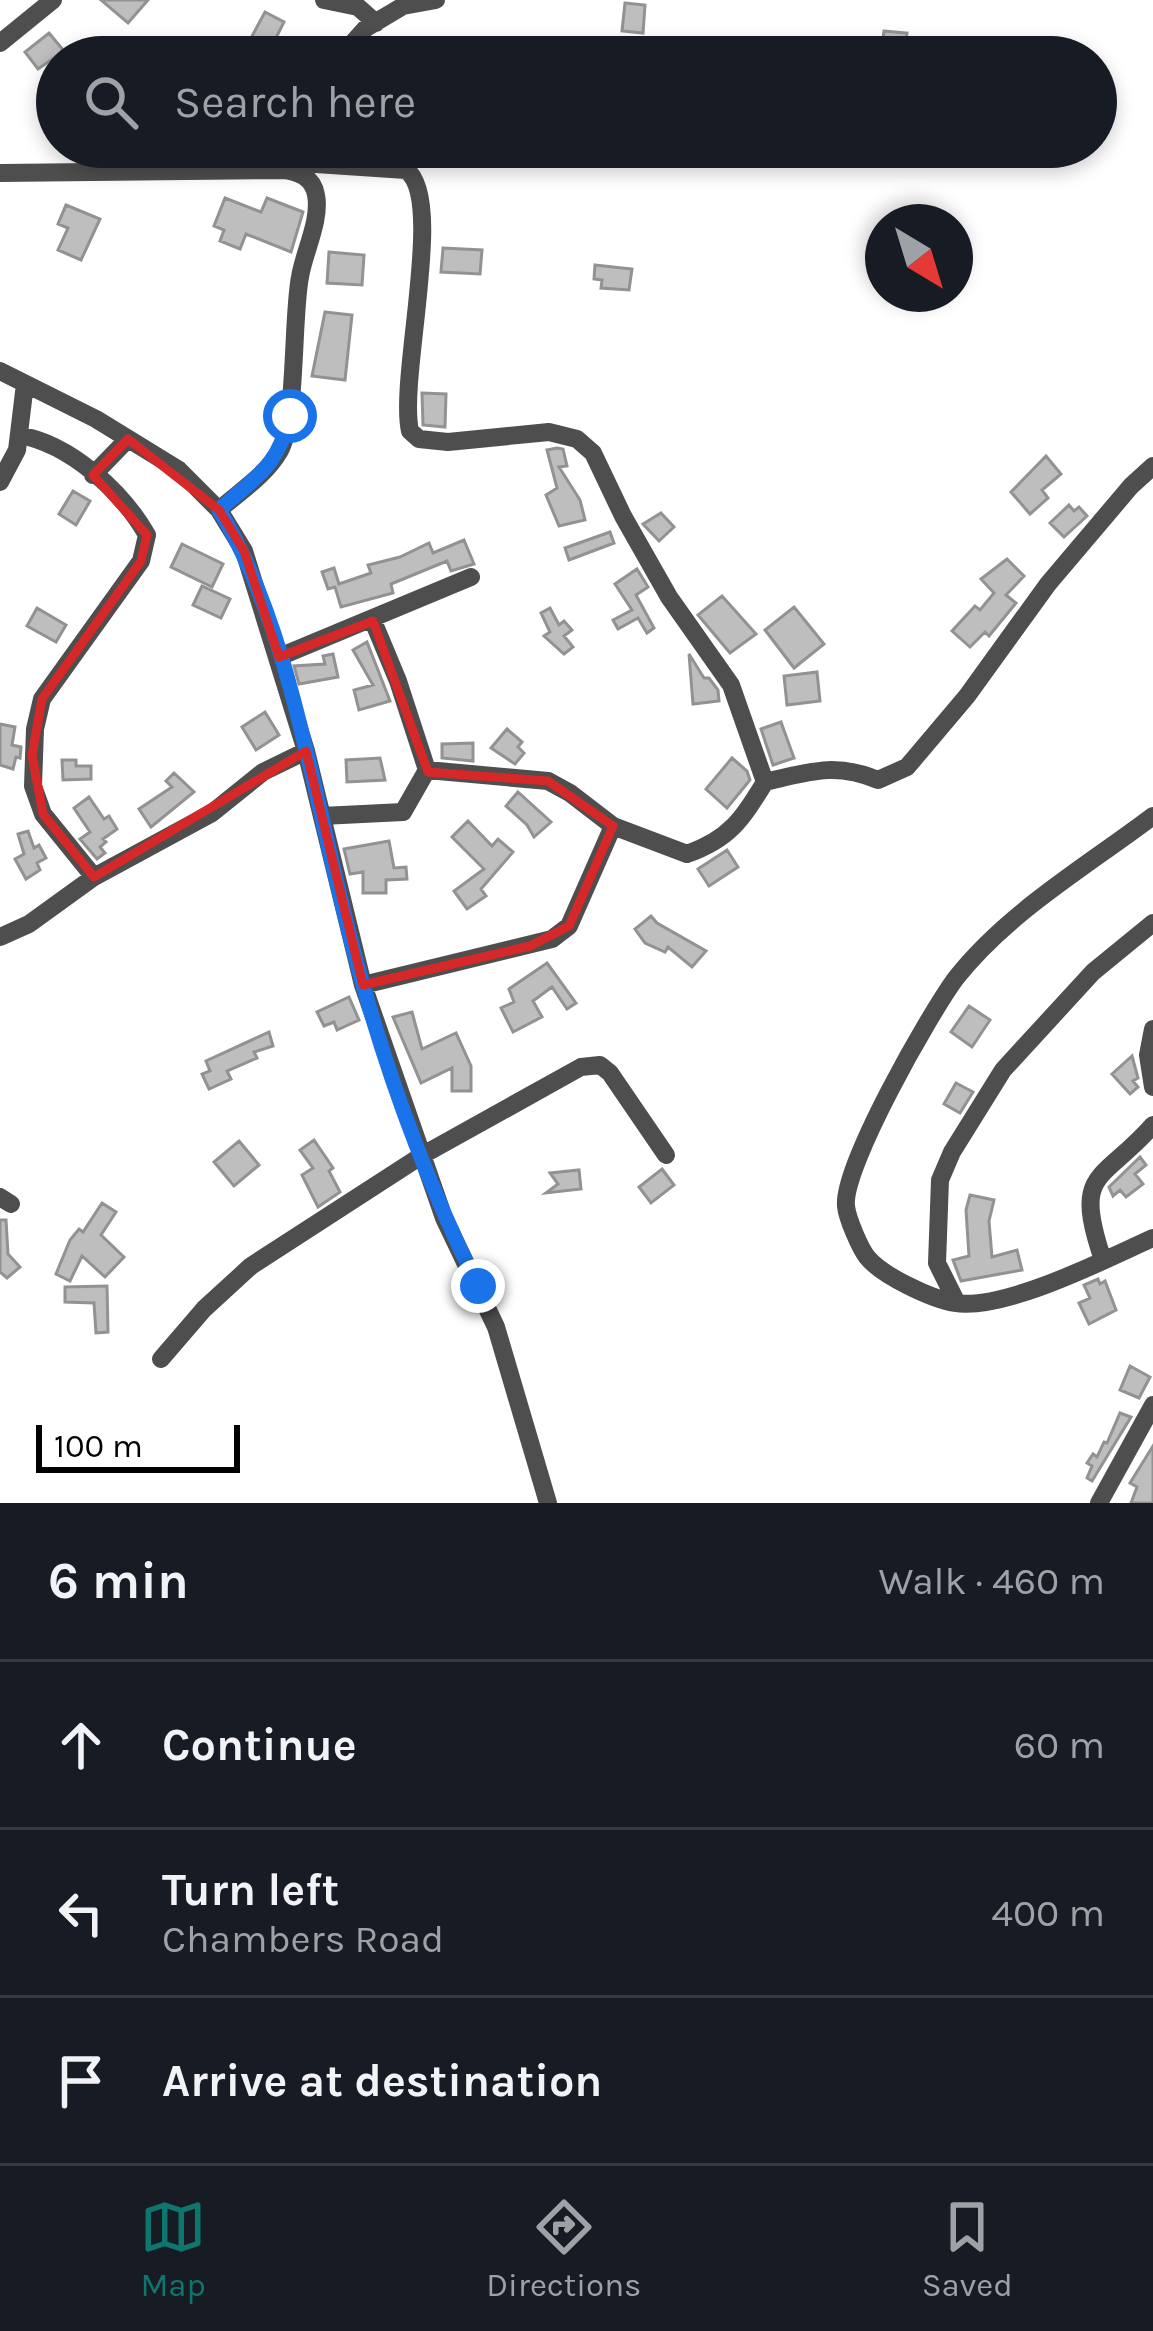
<!DOCTYPE html>
<meta charset="utf-8">
<style>
body{margin:0;font-family:Karla,sans-serif;background:#242831;color:#f1f3f6}
.compass{position:absolute;left:865px;top:204px;width:108px;height:108px;border-radius:50%;background:#171b24;box-shadow:0 6px 18px #0003;rotate:142deg}
.scale{position:absolute;left:36px;bottom:30px;width:204px;box-sizing:border-box;padding-left:12px;border:6px solid #000;border-top:0;font-size:33px;line-height:42px;white-space:nowrap;color:#000;-webkit-text-stroke:9px #fff;paint-order:stroke}
.stop{position:absolute;width:36px;height:36px;margin:-27px;border:9px solid #1a73e8;border-radius:50%;background:#fff}
.stop.end{background:#1a73e8;border-color:#fff;box-shadow:0 3px 12px #0008}
.list{margin:0;padding:0;list-style:none}
h2{display:flex;justify-content:space-between;align-items:center;height:156px;margin:0;padding:0 48px;font-size:51px}
h2 small{font-size:39px;font-weight:400;color:#9ea1a6}
.list li{display:grid;grid-template-columns:78px 1fr auto;gap:36px;align-items:center;box-sizing:border-box;height:168px;padding:0 48px;border-top:3px solid #363941}
.list b{display:block;font-size:45px;white-space:nowrap}
.list p{margin:0;font-size:39px;white-space:nowrap;color:#9ea1a6}
.list em{font-size:39px;font-style:normal;color:#9ea1a6}
.icon{flex:none;width:66px;height:66px;fill:none;stroke:currentColor;stroke-width:2;stroke-linecap:round;stroke-linejoin:round}
.map{position:relative;flex:none;width:1153px;height:1503px;overflow:hidden}
.search{position:absolute;background:#171b24;box-shadow:0 6px 18px #0003;left:36px;right:36px;top:36px;height:132px;display:flex;align-items:center;gap:30px;box-sizing:border-box;padding:0 42px;border-radius:66px;color:#9ea1a6;font-size:45px}
.sheet{height:660px;background:#171b24}
nav{display:flex;justify-content:space-around;align-items:center;box-sizing:border-box;height:168px;border-top:3px solid #363941;background:#171b24;font-size:33px;color:#9ea1a6}
nav a{display:grid;justify-items:center;gap:6px}
nav .on{color:#0f766e}
.map>svg:first-child{display:block}
.building{fill:#bebebe;stroke:#929292;stroke-width:3}
.lines{fill:none;stroke-linecap:round;stroke-linejoin:round}
.minor{stroke:#4e4e4e;stroke-width:18}
.route{stroke:#1a73e8;stroke-width:15}
.marked{fill:none;stroke:#d62828;stroke-width:9;stroke-linejoin:round}
</style>
<div class="map">
<svg width="1153" height="1503" viewBox="0 0 1153 1503">
<rect width="100%" height="100%" fill="#fff"/>
<path class="building" d="M 101,0 L 148,0 L 128,23 Z
M 625,3 L 645,5 L 643,33 L 622,31 Z
M 265,12 L 284,22 L 271,48 L 251,38 Z
M 884,31 L 907,33 L 904,56 L 881,53 Z
M 49,33 L 64,51 L 38,69 L 25,52 Z
M 225,198 L 261,212 L 267,198 L 303,212 L 291,252 L 246,234 L 240,249 L 220,241 L 224,230 L 214,226 Z
M 66,205 L 100,219 L 81,260 L 58,250 L 68,228 L 58,224 Z
M 443,248 L 482,250 L 480,274 L 441,272 Z
M 329,252 L 364,255 L 362,285 L 327,283 Z
M 595,265 L 632,269 L 629,290 L 601,288 L 602,280 L 594,279 Z
M 325,312 L 352,315 L 345,380 L 312,376 Z
M 422,393 L 446,394 L 445,427 L 423,425 Z
M 557,448 L 563,449 L 567,466 L 559,467 L 580,500 L 585,520 L 559,526 L 546,495 L 557,488 L 547,450 Z
M 1046,456 L 1061,474 L 1042,490 L 1048,498 L 1030,514 L 1011,492 Z
M 73,491 L 90,501 L 76,525 L 59,514 Z
M 1069,505 L 1074,511 L 1079,507 L 1087,516 L 1064,537 L 1050,523 Z
M 661,513 L 674,527 L 659,541 L 643,524 Z
M 610,532 L 614,543 L 569,560 L 565,548 Z
M 464,540 L 474,564 L 451,571 L 447,561 L 391,584 L 393,593 L 341,607 L 335,587 L 328,589 L 322,572 L 334,568 L 339,584 L 371,573 L 368,565 L 400,557 L 429,543 L 433,553 Z
M 182,544 L 223,564 L 212,587 L 171,567 Z
M 1007,559 L 1024,576 L 1006,595 L 1016,603 L 989,636 L 985,632 L 970,647 L 952,631 L 975,606 L 980,610 L 994,593 L 981,579 Z
M 637,569 L 648,587 L 636,595 L 654,628 L 647,633 L 638,618 L 618,629 L 613,620 L 632,610 L 615,584 Z
M 202,586 L 230,599 L 221,618 L 193,605 Z
M 722,596 L 756,634 L 730,653 L 698,615 Z
M 794,607 L 824,644 L 794,668 L 765,630 Z
M 37,608 L 66,625 L 56,642 L 27,626 Z
M 550,608 L 559,625 L 564,621 L 572,630 L 564,636 L 573,647 L 564,654 L 544,636 L 550,632 L 541,613 Z
M 367,642 L 390,701 L 359,710 L 354,690 L 373,685 L 353,650 Z
M 333,654 L 338,677 L 299,684 L 294,666 L 325,664 L 323,656 Z
M 689,654 L 704,678 L 709,678 L 718,690 L 719,701 L 693,704 Z
M 817,672 L 820,701 L 787,705 L 784,676 Z
M 265,712 L 279,735 L 256,750 L 242,727 Z
M 781,722 L 794,758 L 773,765 L 761,729 Z
M 0,724 L 15,727 L 12,745 L 21,747 L 20,758 L 16,757 L 13,769 L 0,765 Z
M 507,729 L 522,742 L 518,747 L 524,753 L 515,764 L 491,748 Z
M 473,743 L 473,761 L 442,758 L 442,744 Z
M 380,758 L 385,780 L 347,782 L 346,760 Z
M 732,758 L 747,771 L 750,780 L 727,808 L 706,789 Z
M 62,760 L 76,760 L 76,766 L 91,766 L 91,779 L 63,780 Z
M 174,773 L 194,792 L 151,827 L 139,809 L 172,787 L 166,781 Z
M 518,792 L 551,822 L 534,837 L 527,825 L 506,806 Z
M 89,797 L 104,819 L 109,816 L 117,829 L 103,839 L 106,842 L 100,847 L 105,853 L 97,859 L 80,839 L 90,832 L 74,808 Z
M 468,821 L 492,846 L 498,839 L 513,852 L 481,889 L 486,896 L 467,909 L 454,891 L 484,869 L 452,837 Z
M 28,831 L 34,848 L 39,845 L 46,858 L 37,863 L 40,870 L 26,879 L 15,859 L 24,854 L 18,834 Z
M 389,841 L 394,868 L 406,867 L 407,879 L 386,880 L 386,893 L 363,893 L 363,872 L 350,874 L 344,849 Z
M 727,850 L 738,867 L 709,886 L 698,869 Z
M 651,916 L 657,923 L 706,951 L 692,967 L 668,947 L 665,952 L 645,943 L 635,929 Z
M 547,963 L 576,1003 L 567,1009 L 552,987 L 533,1001 L 542,1017 L 513,1032 L 501,1008 L 514,1002 L 509,989 Z
M 349,997 L 359,1020 L 337,1030 L 334,1022 L 324,1026 L 317,1012 Z
M 969,1006 L 990,1020 L 972,1047 L 951,1032 Z
M 412,1012 L 422,1049 L 456,1033 L 471,1066 L 471,1091 L 452,1091 L 452,1068 L 421,1083 L 393,1017 Z
M 269,1032 L 273,1046 L 254,1052 L 257,1058 L 227,1071 L 231,1079 L 209,1089 L 202,1074 L 210,1071 L 206,1061 Z
M 1132,1056 L 1138,1078 L 1133,1081 L 1138,1087 L 1130,1094 L 1112,1074 Z
M 956,1083 L 973,1092 L 960,1113 L 944,1104 Z
M 314,1140 L 333,1168 L 329,1171 L 340,1192 L 318,1207 L 302,1175 L 313,1168 L 300,1150 Z
M 239,1141 L 259,1165 L 234,1186 L 214,1162 Z
M 1140,1157 L 1146,1165 L 1135,1174 L 1143,1184 L 1126,1197 L 1120,1190 L 1113,1196 L 1109,1187 Z
M 662,1169 L 674,1185 L 651,1203 L 639,1187 Z
M 579,1170 L 581,1189 L 546,1193 L 558,1184 L 550,1173 Z
M 970,1195 L 994,1200 L 989,1221 L 992,1257 L 1017,1250 L 1022,1270 L 961,1281 L 953,1260 L 969,1256 L 966,1210 Z
M 102,1203 L 116,1212 L 101,1235 L 124,1257 L 105,1277 L 82,1256 L 70,1281 L 56,1274 L 70,1240 L 79,1229 L 83,1232 Z
M 0,1220 L 6,1220 L 8,1254 L 20,1267 L 7,1278 L 0,1272 Z
M 1098,1279 L 1100,1284 L 1105,1281 L 1116,1310 L 1089,1324 L 1079,1303 L 1090,1298 L 1084,1285 Z
M 107,1286 L 108,1332 L 96,1333 L 94,1303 L 65,1302 L 65,1287 Z
M 1130,1366 L 1150,1377 L 1139,1398 L 1120,1390 Z
M 1120,1413 L 1131,1417 L 1092,1481 L 1087,1478 L 1092,1466 L 1087,1463 L 1093,1454 L 1097,1457 L 1104,1442 L 1107,1443 Z
M 1153,1446 L 1153,1503 L 1131,1503 L 1137,1487 L 1130,1483 Z"/>
<g class="lines">
<path class="minor" d="M 324,0 L 358,7 L 376,23
M 0,43 L 53,0
M 340,57 L 366,28 L 403,6 L 436,0
M 316,164 L 406,170 C 446,197 398,378 410,431 L 419,439 L 448,442 L 549,432 L 577,439 L 593,453 L 623,516 L 669,597 L 731,685 L 765,782 C 742,819 730,839 687,854 L 613,826
M 0,173 L 282,170 C 298,171 313,177 316,195 C 321,220 304,252 300,277 C 292,318 297,423 279,452 C 265,476 239,492 219,510
M 0,371 L 96,419 L 179,470 L 219,510 L 244,551 L 306,751 L 363,985 L 444,1218 L 496,1327 L 548,1503
M 19,435 C 70,444 122,491 147,535 L 141,561 L 42,699 L 35,729 L 33,786 L 43,814 L 94,877
M 93,475 L 128,439
M 0,482 L 17,450 L 25,384
M 279,657 L 471,577
M 765,782 C 809,772 835,762 878,780 L 907,767 L 967,696 L 1048,584 L 1131,486 L 1153,466
M 322,816 L 403,812 L 427,770
M 1153,816 C 1087,866 1008,912 956,978 C 930,1013 842,1167 846,1206 C 847,1218 860,1248 867,1257 C 882,1276 932,1299 955,1303 C 1005,1311 1106,1259 1153,1238
M 0,937 L 29,924 L 94,877 L 212,813 L 263,772 L 306,751
M 363,985 L 552,939 L 569,926 L 613,826 L 570,793 L 548,781 L 427,770 L 398,681 L 373,621
M 1153,1029 L 1148,1055 L 1153,1087
M 0,1197 L 11,1204
M 1103,1260 C 1072,1169 1102,1183 1153,1125
M 957,1303 L 937,1263 L 940,1180 L 952,1152 L 1003,1070 L 1093,972 L 1153,923
M 161,1359 L 204,1309 L 251,1266 L 421,1156 L 581,1067 L 600,1065 L 610,1073 L 666,1155
M 1099,1503 L 1153,1405"/>
</g>
<g class="lines">
<path class="route" d="M 290,416 C 277,469 256,476 219,510 C 285,617 311,778 341,900 C 372,1032 418,1165 478,1286"/>
</g>
<path class="marked" d="M 128,439 L 219,510 L 244,551 L 279,657 L 373,621 L 428,772 L 548,781 L 613,826 L 569,926 L 530,946 L 363,985 L 306,751 L 94,877 L 43,814 L 32,755 L 42,699 L 141,561 L 147,535 L 93,475 Z"/>
</svg>
<svg class="compass" viewBox="-18 -18 36 36"><path d="M0-13l5 13h-10z" fill="#e53935"/><path d="M0 13l5-13h-10z" fill="#9ea1a6"/></svg>
<div class="scale">100 m</div>
<div class="stop" style="left:290px;top:416px"></div>
<div class="stop end" style="left:478px;top:1286px"></div>
<div class="search"><svg class="icon" aria-label="search" viewBox="0 0 24 24"><circle cx="10" cy="10" r="6"/><path d="M15 15l6 6"/></svg>Search here</div>
</div>
<section class="sheet">
<h2>6 min<small>Walk · 460 m</small></h2>
<ul class="list">
<li><svg class="icon" aria-label="ahead" viewBox="0 0 24 24"><path d="M12 20V5M6 11l6-6 6 6"/></svg><div><b>Continue</b></div><em>60 m</em></li>
<li><svg class="icon" aria-label="left" viewBox="0 0 24 24"><path d="M17 20v-9H6M10 6l-5 5 5 5"/></svg><div><b>Turn left</b><p>Chambers Road</p></div><em>400 m</em></li>
<li><svg class="icon" aria-label="arrive" viewBox="0 0 24 24"><path d="M6 21V4h12l-3 4 3 4H6"/></svg><div><b>Arrive at destination</b></div></li>
</ul>
</section>
<nav>
<a class="on"><svg class="icon" aria-label="map" viewBox="0 0 24 24"><path d="M3 6l6-2 6 2 6-2v14l-6 2-6-2-6 2zM9 4v14M15 6v14"/></svg>Map</a>
<a><svg class="icon" aria-label="directions" viewBox="0 0 24 24"><path d="M12 3l9 9-9 9-9-9zM9 14v-3h6M13 9l2 2-2 2"/></svg>Directions</a>
<a><svg class="icon" aria-label="saved" viewBox="0 0 24 24"><path d="M7 4h10v16l-5-4-5 4z"/></svg>Saved</a>
</nav>
